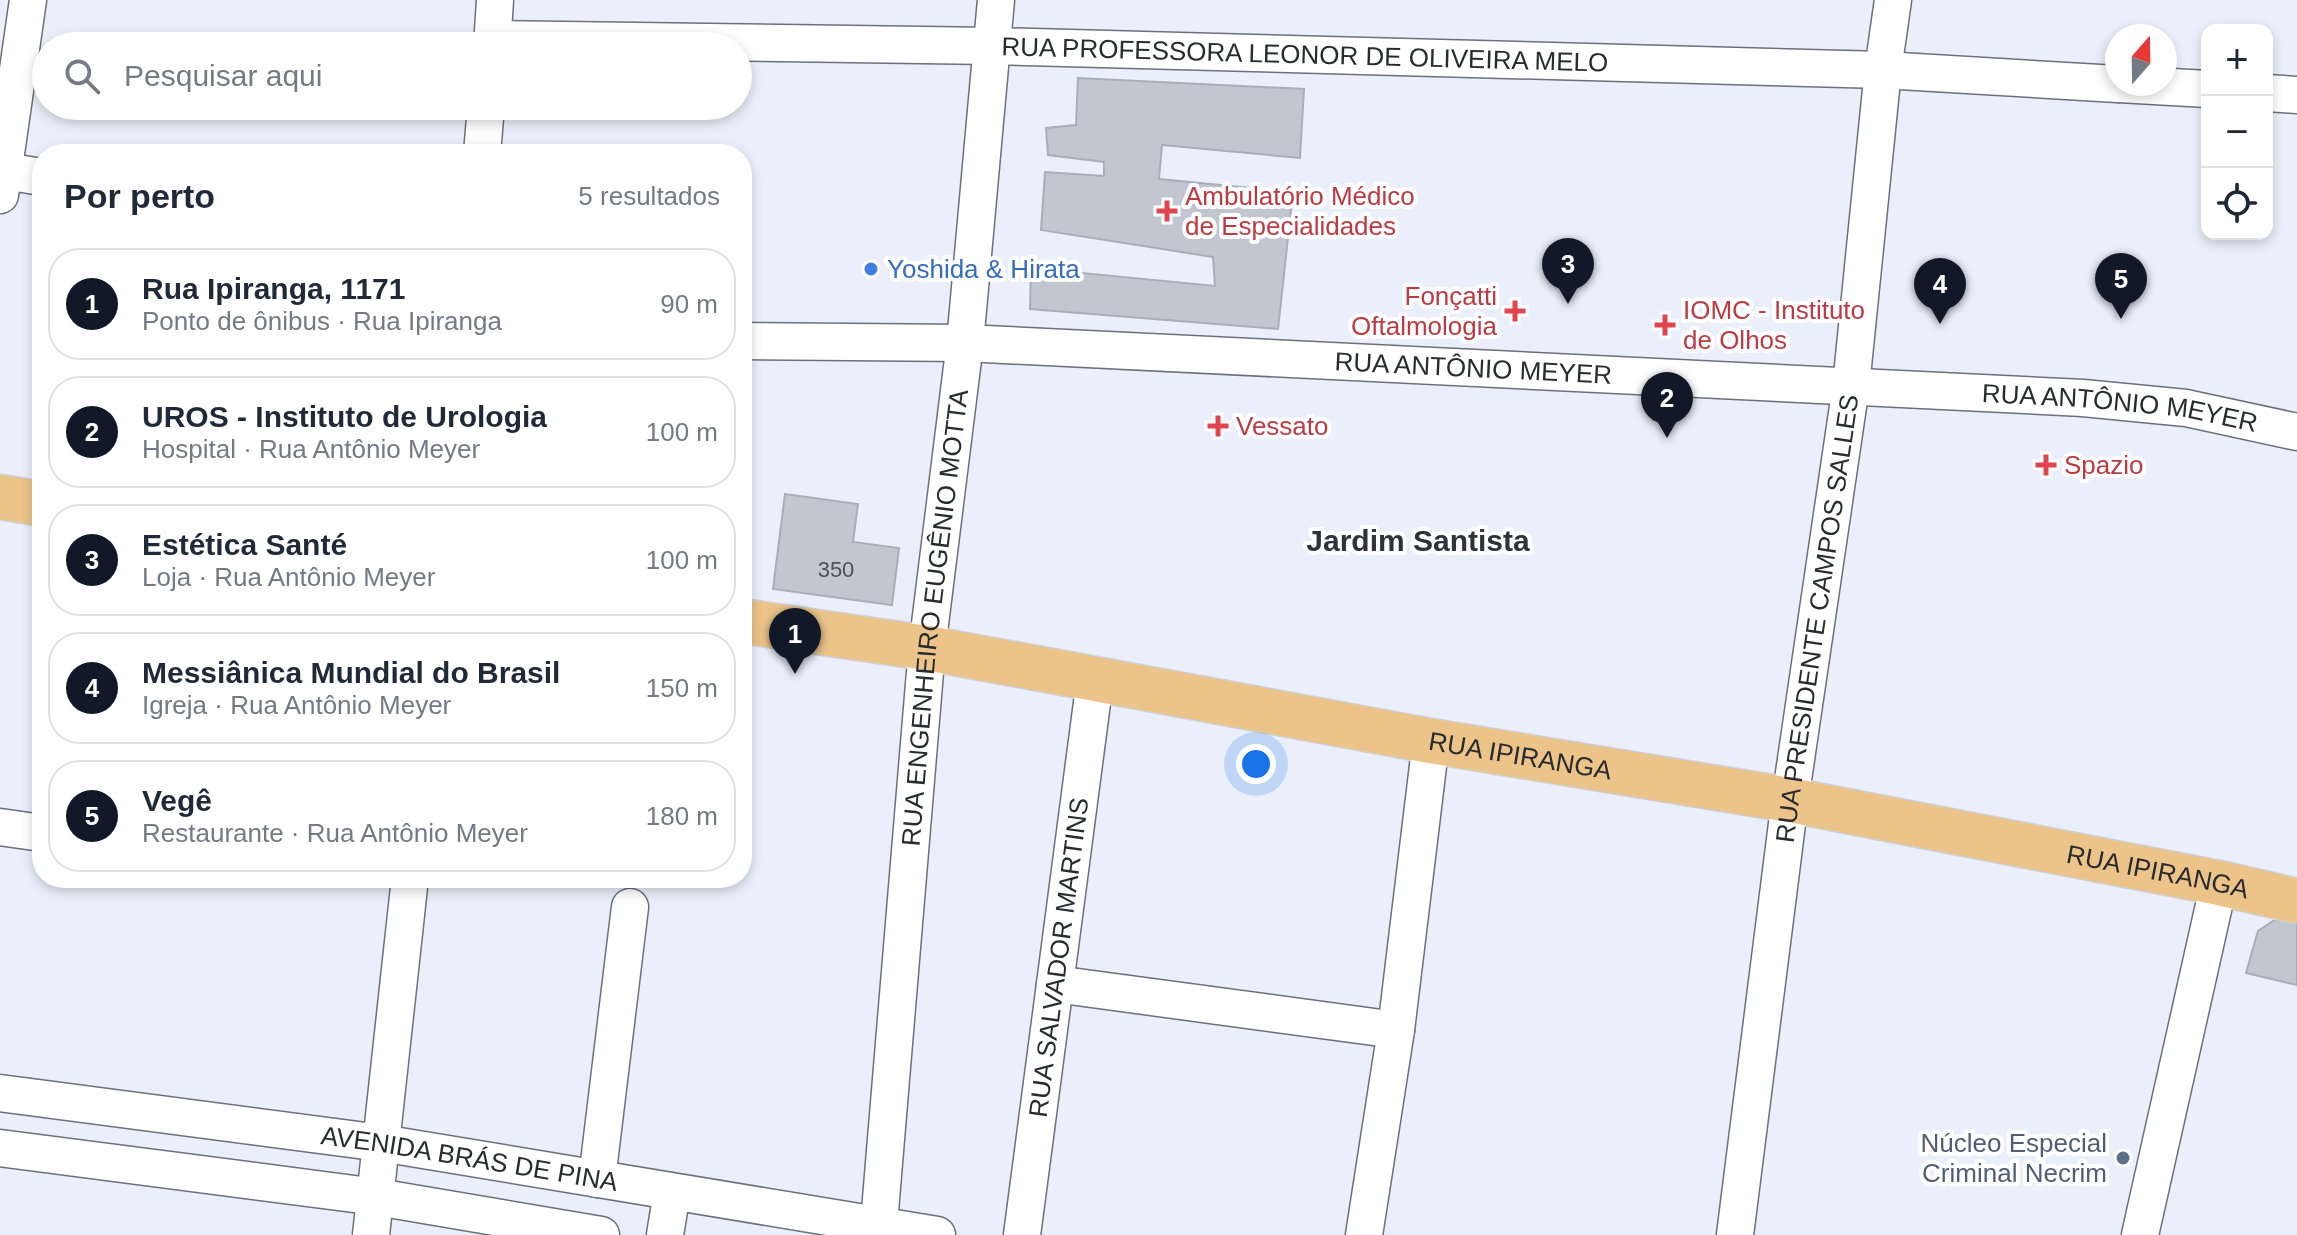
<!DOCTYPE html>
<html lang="pt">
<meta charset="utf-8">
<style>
body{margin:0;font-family:Arial,sans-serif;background:#f2f2f3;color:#1f2937}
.controls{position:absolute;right:24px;top:24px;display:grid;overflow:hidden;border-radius:16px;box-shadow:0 4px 12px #0003}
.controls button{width:72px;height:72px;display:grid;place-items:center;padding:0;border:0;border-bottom:2px solid #e0e1e3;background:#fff;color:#1f2937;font:40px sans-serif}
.compass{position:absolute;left:2105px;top:24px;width:72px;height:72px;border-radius:50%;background:#fff;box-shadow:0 4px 12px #0003;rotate:20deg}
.you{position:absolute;left:1256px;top:764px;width:28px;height:28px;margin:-20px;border:6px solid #fff;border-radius:50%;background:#1a73e8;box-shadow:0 0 0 12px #1a73e833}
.badge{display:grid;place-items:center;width:52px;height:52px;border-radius:50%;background:#111827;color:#fff;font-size:26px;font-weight:700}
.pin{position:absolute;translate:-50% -66px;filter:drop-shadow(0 2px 4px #0008)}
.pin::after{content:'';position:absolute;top:42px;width:28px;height:24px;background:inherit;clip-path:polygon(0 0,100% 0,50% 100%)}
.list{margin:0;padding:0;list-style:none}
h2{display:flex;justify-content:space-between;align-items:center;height:104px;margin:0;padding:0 32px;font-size:34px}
h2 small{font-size:26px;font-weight:400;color:#747a83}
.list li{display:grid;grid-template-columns:52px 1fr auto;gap:24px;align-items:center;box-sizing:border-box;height:112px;margin:0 16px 16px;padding:0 16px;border:2px solid #e0e1e3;border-radius:32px}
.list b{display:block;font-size:30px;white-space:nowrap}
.list p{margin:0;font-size:26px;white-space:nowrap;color:#747a83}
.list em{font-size:26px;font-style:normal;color:#747a83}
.icon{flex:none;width:44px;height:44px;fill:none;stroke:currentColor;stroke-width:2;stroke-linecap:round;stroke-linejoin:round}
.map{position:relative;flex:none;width:2297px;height:1235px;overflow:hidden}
.search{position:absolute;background:#fff;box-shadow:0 4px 12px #0003;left:32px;top:32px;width:720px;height:88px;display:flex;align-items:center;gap:20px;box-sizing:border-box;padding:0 28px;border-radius:44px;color:#747a83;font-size:30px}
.panel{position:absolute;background:#fff;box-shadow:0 4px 12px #0003;left:32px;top:144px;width:720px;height:744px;border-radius:32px}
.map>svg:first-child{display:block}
.building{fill:#c1c6d1;stroke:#a9aeb8;stroke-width:2}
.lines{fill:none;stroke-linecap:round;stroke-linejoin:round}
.street-casing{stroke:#6c707a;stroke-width:39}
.primary-casing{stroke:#d0d0d1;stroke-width:47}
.street{stroke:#fff;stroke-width:36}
.primary{stroke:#ecc48a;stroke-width:44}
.health-dot{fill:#e0444e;stroke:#fff;stroke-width:3}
.shop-dot{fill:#3f7fe0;stroke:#fff;stroke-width:3}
.service-dot{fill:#5c6f8a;stroke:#fff;stroke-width:3}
.labels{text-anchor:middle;stroke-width:8;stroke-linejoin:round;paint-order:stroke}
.number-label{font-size:22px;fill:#4f5258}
.street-label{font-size:26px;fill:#292b2f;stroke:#fff}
.health-label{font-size:26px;fill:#be3a42;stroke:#fff;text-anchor:start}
.shop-label{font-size:26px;fill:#366cbe;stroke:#fff;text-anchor:start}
.service-label{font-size:26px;fill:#4e5e75;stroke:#fff;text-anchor:end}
.quarter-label{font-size:30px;font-weight:bold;fill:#2e323a;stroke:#fff}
</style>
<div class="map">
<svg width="2297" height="1235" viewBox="0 0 2297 1235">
<rect width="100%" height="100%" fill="#eaeffb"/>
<path class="building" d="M 1078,78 L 1304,89 L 1300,158 L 1162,145 L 1159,179 L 1293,192 L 1278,329 L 1030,309 L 1031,268 L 1215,286 L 1213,257 L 1041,230 L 1045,172 L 1104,176 L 1104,162 L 1048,155 L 1046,128 L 1076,125 Z
M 785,494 L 858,504 L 853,542 L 899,548 L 892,605 L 773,589 Z
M 2276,919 L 2297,924 L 2297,985 L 2246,973 L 2258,931 Z"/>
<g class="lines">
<g class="street-casing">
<g id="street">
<path id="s1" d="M 493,39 L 993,46 L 1883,70 L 2117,84"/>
<path d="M 492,46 L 495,0"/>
<path d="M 2119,84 L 2207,89"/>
<path d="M 2267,93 L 2297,95"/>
<path d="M 482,154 L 486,106"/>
<path d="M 4,171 L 42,177"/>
<path d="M 0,195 L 28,0"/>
<path id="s2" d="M 742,341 L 965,343 L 2083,398 L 2186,408 L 2297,432"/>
<path d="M 0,827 L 42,833"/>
<path d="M 1055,984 L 1396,1030"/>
<path id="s3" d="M 0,1093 L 381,1143 L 937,1235"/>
<path d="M 0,1148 L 377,1197 L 601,1235"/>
<path d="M 597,1179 L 630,907"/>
<path d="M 371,1235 L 410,878"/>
<path d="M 665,1235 L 672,1192"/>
<path id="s4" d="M 878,1235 L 927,648 L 965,343 L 996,0"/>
<path id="s5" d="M 1022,1235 L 1095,680"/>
<path d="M 1364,1235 L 1396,1030 L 1431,741"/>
<path id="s6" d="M 1735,1235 L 1790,800 L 1851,386 L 1883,70 L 1893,0"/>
<path d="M 2140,1235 L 2219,883"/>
</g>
</g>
<g class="primary-casing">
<g id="primary">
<path d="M 0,497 L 42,504"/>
<path id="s7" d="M 742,621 L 927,648 L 1431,741 L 1790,800 L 2219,883 L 2297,901"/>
</g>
</g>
<use href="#street" class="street"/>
<use href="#primary" class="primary"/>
</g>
<g class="health-dot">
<path d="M1163 199h8v8h8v8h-8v8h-8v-8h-8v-8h8z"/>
<path d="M1511 299h8v8h8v8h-8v8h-8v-8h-8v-8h8z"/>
<path d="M1661 313h8v8h8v8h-8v8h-8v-8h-8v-8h8z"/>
<path d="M1214 414h8v8h8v8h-8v8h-8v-8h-8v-8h8z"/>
<path d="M2042 453h8v8h8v8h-8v8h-8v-8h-8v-8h8z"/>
</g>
<circle class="shop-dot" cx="871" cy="269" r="8"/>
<circle class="service-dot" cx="2123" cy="1158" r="8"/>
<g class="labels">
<g class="number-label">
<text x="836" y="577">350</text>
</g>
<g class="street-label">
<text dy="9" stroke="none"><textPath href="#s1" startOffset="812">RUA PROFESSORA LEONOR DE OLIVEIRA MELO</textPath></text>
<text dy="9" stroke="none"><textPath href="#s2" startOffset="732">RUA ANTÔNIO MEYER</textPath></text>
<text dy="9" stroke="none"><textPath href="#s2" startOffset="1380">RUA ANTÔNIO MEYER</textPath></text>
<text dy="9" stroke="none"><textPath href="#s4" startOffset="620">RUA ENGENHEIRO EUGÊNIO MOTTA</textPath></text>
<text dy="9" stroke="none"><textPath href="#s6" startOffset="622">RUA PRESIDENTE CAMPOS SALLES</textPath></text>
<text dy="9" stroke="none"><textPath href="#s7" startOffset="790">RUA IPIRANGA</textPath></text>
<text dy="9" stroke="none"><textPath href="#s7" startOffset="1438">RUA IPIRANGA</textPath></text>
<text dy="9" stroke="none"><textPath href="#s5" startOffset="280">RUA SALVADOR MARTINS</textPath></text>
<text dy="9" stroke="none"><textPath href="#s3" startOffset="474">AVENIDA BRÁS DE PINA</textPath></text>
</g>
<g class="health-label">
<text x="1185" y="205">Ambulatório Médico<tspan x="1185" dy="30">de Especialidades</tspan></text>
<text x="1497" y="305" text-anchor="end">Fonçatti<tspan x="1497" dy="30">Oftalmologia</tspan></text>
<text x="1683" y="319">IOMC - Instituto<tspan x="1683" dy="30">de Olhos</tspan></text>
<text x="1236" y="435">Vessato</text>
<text x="2064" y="474">Spazio</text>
</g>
<g class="shop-label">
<text x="887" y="278">Yoshida &amp; Hirata</text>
</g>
<g class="service-label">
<text x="2107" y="1152">Núcleo Especial<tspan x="2107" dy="30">Criminal Necrim</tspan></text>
</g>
<g class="quarter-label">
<text x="1418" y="551">Jardim Santista</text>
</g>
</g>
</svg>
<div class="controls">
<button>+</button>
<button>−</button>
<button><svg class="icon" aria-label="locate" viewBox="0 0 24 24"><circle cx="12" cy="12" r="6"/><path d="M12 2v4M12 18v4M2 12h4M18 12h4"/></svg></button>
</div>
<svg class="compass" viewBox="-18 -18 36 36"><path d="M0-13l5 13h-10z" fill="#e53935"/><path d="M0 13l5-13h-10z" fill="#747a83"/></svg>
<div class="you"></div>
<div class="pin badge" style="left:795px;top:674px">1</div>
<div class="pin badge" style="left:1667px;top:438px">2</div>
<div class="pin badge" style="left:1568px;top:304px">3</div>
<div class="pin badge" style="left:1940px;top:324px">4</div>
<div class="pin badge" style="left:2121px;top:319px">5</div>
<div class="search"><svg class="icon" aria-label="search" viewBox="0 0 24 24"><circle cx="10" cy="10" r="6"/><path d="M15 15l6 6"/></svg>Pesquisar aqui</div>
<section class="panel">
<h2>Por perto<small>5 resultados</small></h2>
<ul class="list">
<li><span class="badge">1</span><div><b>Rua Ipiranga, 1171</b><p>Ponto de ônibus · Rua Ipiranga</p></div><em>90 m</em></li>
<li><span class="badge">2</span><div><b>UROS - Instituto de Urologia</b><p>Hospital · Rua Antônio Meyer</p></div><em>100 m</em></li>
<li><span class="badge">3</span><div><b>Estética Santé</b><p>Loja · Rua Antônio Meyer</p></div><em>100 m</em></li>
<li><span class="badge">4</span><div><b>Messiânica Mundial do Brasil</b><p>Igreja · Rua Antônio Meyer</p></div><em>150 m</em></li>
<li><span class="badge">5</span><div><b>Vegê</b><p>Restaurante · Rua Antônio Meyer</p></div><em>180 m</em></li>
</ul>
</section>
</div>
